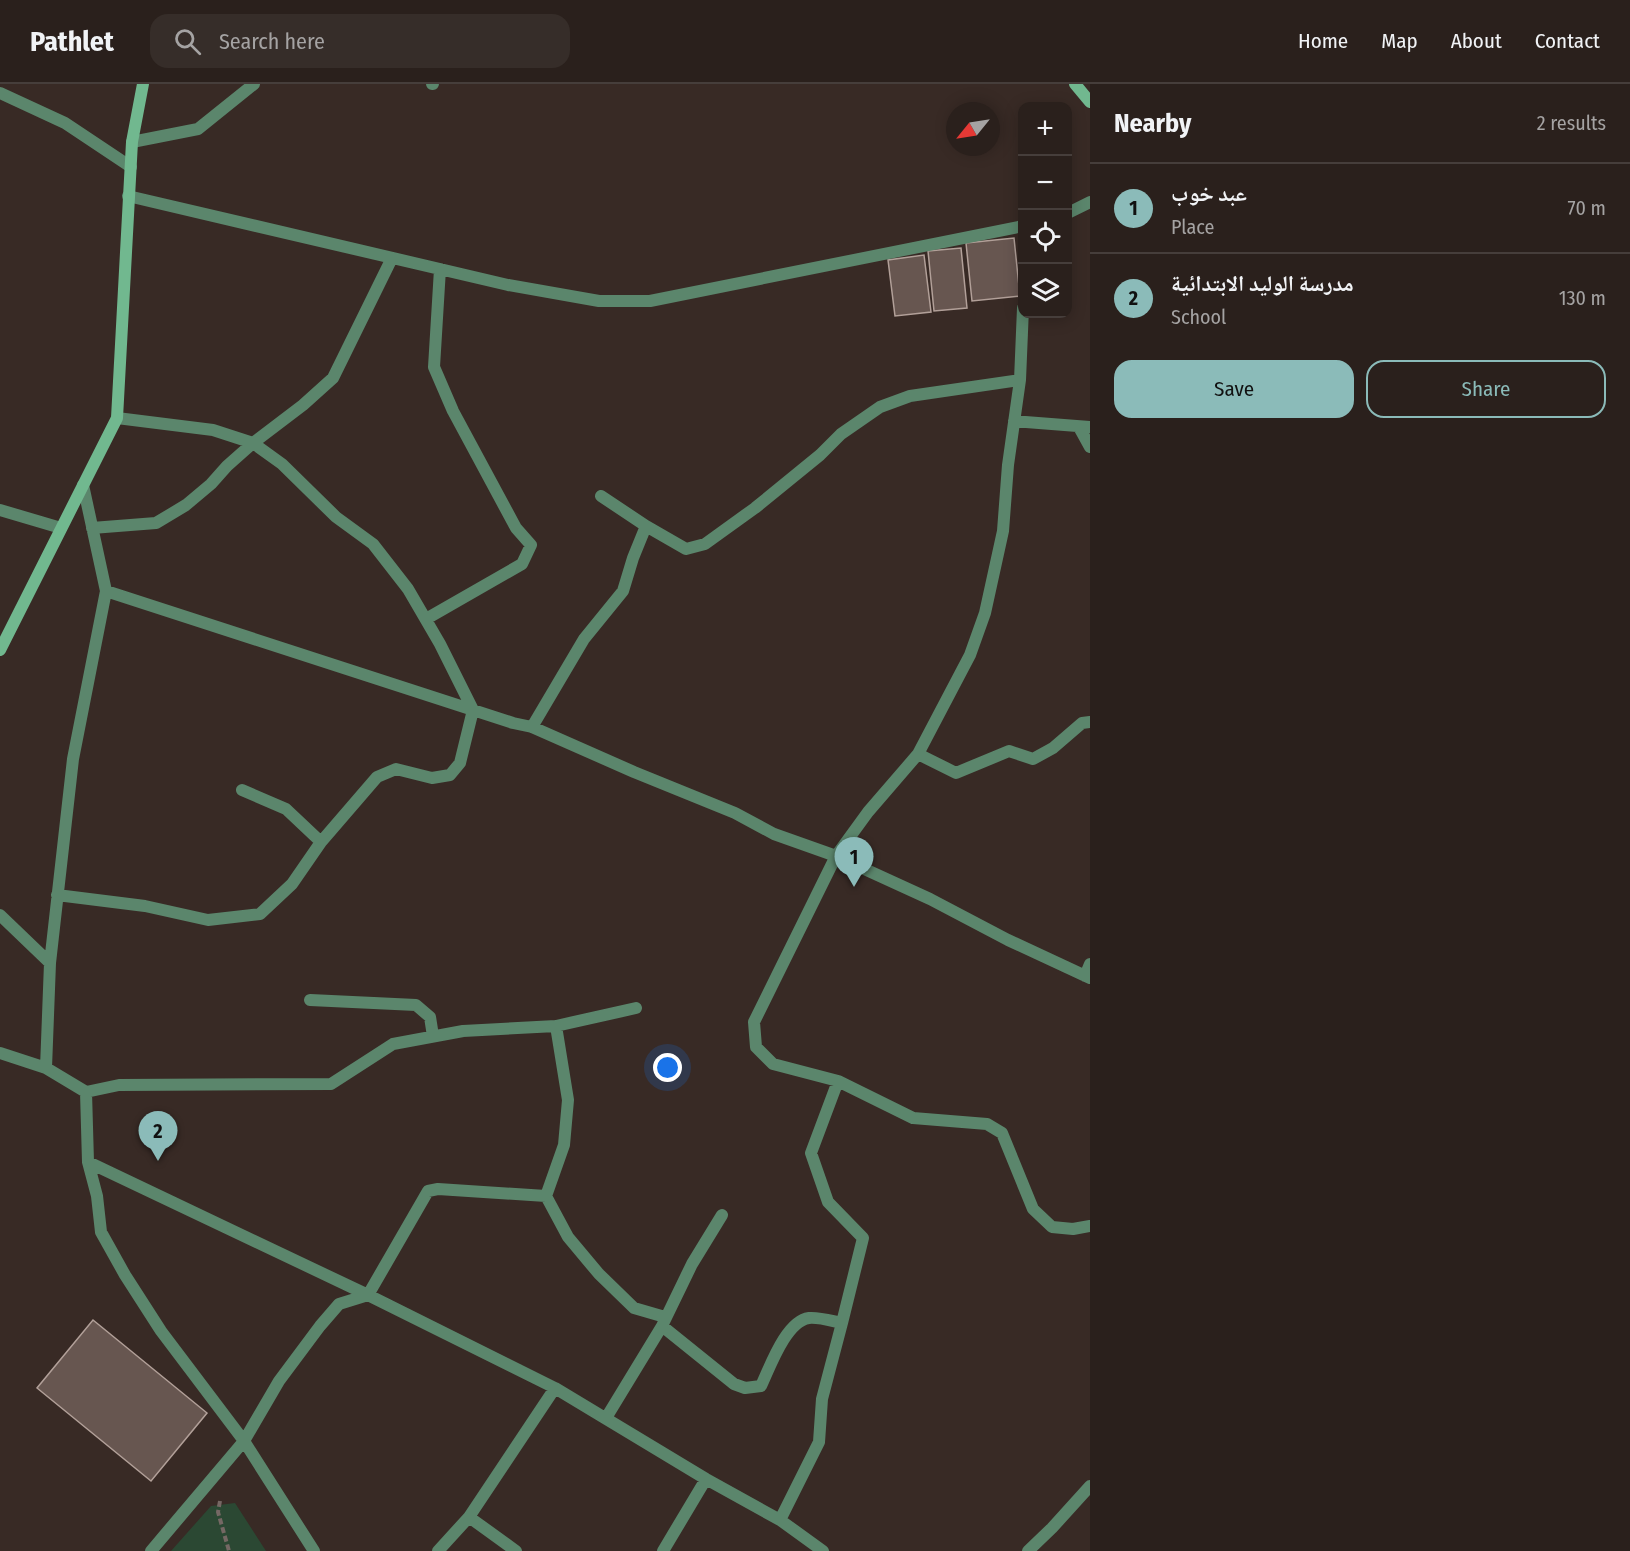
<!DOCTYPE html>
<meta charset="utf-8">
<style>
body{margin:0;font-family:"Fira Sans Condensed","Noto Naskh Arabic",sans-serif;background:#362d29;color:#f1f3f6}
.controls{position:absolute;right:18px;top:18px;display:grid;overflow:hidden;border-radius:12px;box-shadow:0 3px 15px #0003}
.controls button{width:54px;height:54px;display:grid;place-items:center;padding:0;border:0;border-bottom:2px solid #463e3b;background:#2a201c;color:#f1f3f6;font:30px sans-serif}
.compass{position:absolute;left:946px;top:18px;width:54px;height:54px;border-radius:50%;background:#2a201c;box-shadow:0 3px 15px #0003;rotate:240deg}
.you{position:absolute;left:668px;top:984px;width:21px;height:21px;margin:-15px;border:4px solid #fff;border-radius:50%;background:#1a73e8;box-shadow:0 0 0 9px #1a73e833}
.badge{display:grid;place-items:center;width:39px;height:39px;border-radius:50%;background:#8bbbb9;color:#111;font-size:20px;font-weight:700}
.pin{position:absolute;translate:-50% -50px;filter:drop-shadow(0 2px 3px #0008)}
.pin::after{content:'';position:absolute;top:32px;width:21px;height:18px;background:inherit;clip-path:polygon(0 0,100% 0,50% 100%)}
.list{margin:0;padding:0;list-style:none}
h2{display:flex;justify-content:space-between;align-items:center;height:78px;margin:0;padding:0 24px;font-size:26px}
h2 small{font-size:20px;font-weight:400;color:#a5a3a3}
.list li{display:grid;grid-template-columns:39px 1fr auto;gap:18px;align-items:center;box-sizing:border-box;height:90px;padding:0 24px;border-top:2px solid #463e3b}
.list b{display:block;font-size:22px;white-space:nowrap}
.list p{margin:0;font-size:20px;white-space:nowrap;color:#a5a3a3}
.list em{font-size:20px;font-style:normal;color:#a5a3a3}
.actions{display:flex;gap:12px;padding:18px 24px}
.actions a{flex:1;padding:14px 0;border:2px solid #8bbbb9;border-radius:18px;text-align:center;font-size:21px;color:#8bbbb9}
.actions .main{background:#8bbbb9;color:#111}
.icon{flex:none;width:33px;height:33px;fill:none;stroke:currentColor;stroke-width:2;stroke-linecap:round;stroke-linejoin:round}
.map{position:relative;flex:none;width:1090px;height:1467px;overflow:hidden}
header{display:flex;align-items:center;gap:36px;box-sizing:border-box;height:84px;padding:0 30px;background:#2a201c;border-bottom:2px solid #463e3b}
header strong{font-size:28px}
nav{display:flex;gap:33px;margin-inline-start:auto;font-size:21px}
.search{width:420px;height:54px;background:#362d29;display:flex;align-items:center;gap:15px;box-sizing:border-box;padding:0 21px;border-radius:18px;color:#a5a3a3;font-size:22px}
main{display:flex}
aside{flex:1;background:#2a201c}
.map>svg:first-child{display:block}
.green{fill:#2b4833}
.building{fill:#675650;stroke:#b2a099;stroke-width:1.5}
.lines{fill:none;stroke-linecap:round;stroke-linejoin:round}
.path{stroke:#756864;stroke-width:4;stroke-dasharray:6 3;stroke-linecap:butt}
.street{stroke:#5b866c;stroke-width:12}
.secondary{stroke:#71b88f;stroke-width:12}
</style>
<header>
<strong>Pathlet</strong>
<div class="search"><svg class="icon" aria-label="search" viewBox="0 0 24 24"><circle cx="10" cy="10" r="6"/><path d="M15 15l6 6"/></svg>Search here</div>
<nav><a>Home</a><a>Map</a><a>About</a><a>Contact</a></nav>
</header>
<main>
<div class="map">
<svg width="1090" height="1467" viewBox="0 0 1090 1467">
<rect width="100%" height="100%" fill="#382a25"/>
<path class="green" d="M 235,1419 L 266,1467 L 171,1467 L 211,1422 Z"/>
<path class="building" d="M 1014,154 L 1020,212 L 972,217 L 966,159 Z
M 961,164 L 967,224 L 934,227 L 928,167 Z
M 924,171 L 931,228 L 895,232 L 888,176 Z
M 93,1236 L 207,1329 L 151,1397 L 37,1304 Z"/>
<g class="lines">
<path class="path" d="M 220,1417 L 218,1428 L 229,1467"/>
<path class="street" d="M 432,0 L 433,0
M 0,9 L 65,39 L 131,83
M 132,58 L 198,45 L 254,0
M 128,112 L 508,201 L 599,217 L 650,217 L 1023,142
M 1068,129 L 1090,118
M 1020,296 L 1023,224
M 1014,337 L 1090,343
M 1079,343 L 1090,363
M 0,426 L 61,444
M 646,442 L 686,465 L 705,460 L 755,424 L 820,371 L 841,350 L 880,323 L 910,312 L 1020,296 L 1008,381 L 1003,447 L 985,529 L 970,571 L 918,670 L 868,728 L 836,772 L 754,938 L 756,963 L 773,980 L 838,997 L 811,1069 L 828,1118 L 863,1154 L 842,1239
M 92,444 L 156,439 L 186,421 L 211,400 L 227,382 L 253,359 L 213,346 L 117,334
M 106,507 L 513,639 L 532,643 L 634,688 L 735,729 L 774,750 L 836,772 L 930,815 L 1008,856 L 1090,894
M 426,535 L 522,480 L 531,461 L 516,444 L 453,327 L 434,283 L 440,185
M 532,643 L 584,555 L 623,507 L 633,474 L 646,442 L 601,412
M 918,670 L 956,689 L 1009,667 L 1033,675 L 1053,664 L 1082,639 L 1090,638
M 321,758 L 377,693 L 396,685 L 432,694 L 450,691 L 460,679 L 473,626 L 440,560 L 408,505 L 373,460 L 336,433 L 282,380 L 253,359 L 303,321 L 333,294 L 392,174
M 57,811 L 145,822 L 208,836 L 260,830 L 292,800 L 321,758 L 286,725 L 242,706
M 0,831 L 50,879
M 1085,892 L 1090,880
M 310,916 L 416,921 L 430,933 L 433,952
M 556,942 L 568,1016 L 564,1061 L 546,1112 L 568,1153 L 599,1190 L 634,1224 L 665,1233
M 0,969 L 46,984 L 86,1008 L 88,1078 L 97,1112 L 101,1148 L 125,1191 L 161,1247 L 244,1357 L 314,1467
M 46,984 L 50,879 L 73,675 L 106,507 L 83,401
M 838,997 L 913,1034 L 987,1040 L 1002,1049 L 1033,1125 L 1052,1143 L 1073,1145 L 1090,1142
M 86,1008 L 119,1001 L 331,1000 L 393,960 L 463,947 L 556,942 L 636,924
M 88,1078 L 368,1211 L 555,1304 L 706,1395 L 780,1436 L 823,1467
M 662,1242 L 734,1300 L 745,1304 L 761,1302 C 770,1283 786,1237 809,1234 C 819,1233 832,1237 842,1239 L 822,1315 L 819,1358 L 780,1436
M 606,1334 L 662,1242 L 692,1180 L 722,1131
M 469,1433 L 516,1467
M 151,1467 L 244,1357 L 279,1297 L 320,1242 L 339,1220 L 368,1211 L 428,1107 L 438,1105 L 546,1112
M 438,1467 L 469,1433 L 555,1304
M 663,1467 L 706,1395
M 1028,1467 L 1052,1444 L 1090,1402"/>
<path class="secondary" d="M 1075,0 L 1090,18
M 0,566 L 117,334 L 132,58 L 143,0"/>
</g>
</svg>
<div class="controls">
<button>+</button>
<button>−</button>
<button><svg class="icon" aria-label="locate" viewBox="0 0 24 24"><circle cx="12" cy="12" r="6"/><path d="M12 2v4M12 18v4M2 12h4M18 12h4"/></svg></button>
<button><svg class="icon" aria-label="layers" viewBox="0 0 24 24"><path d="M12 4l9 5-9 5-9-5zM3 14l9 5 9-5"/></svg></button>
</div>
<svg class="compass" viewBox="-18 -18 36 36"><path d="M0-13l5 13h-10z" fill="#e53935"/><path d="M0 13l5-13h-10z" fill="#a5a3a3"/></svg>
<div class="you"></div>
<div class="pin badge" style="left:854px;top:803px">1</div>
<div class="pin badge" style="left:158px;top:1077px">2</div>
</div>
<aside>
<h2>Nearby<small>2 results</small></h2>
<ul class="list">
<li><span class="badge">1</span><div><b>عبد خوب</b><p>Place</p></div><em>70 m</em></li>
<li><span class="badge">2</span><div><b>مدرسة الوليد الابتدائية</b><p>School</p></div><em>130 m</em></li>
</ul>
<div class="actions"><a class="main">Save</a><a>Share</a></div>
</aside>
</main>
